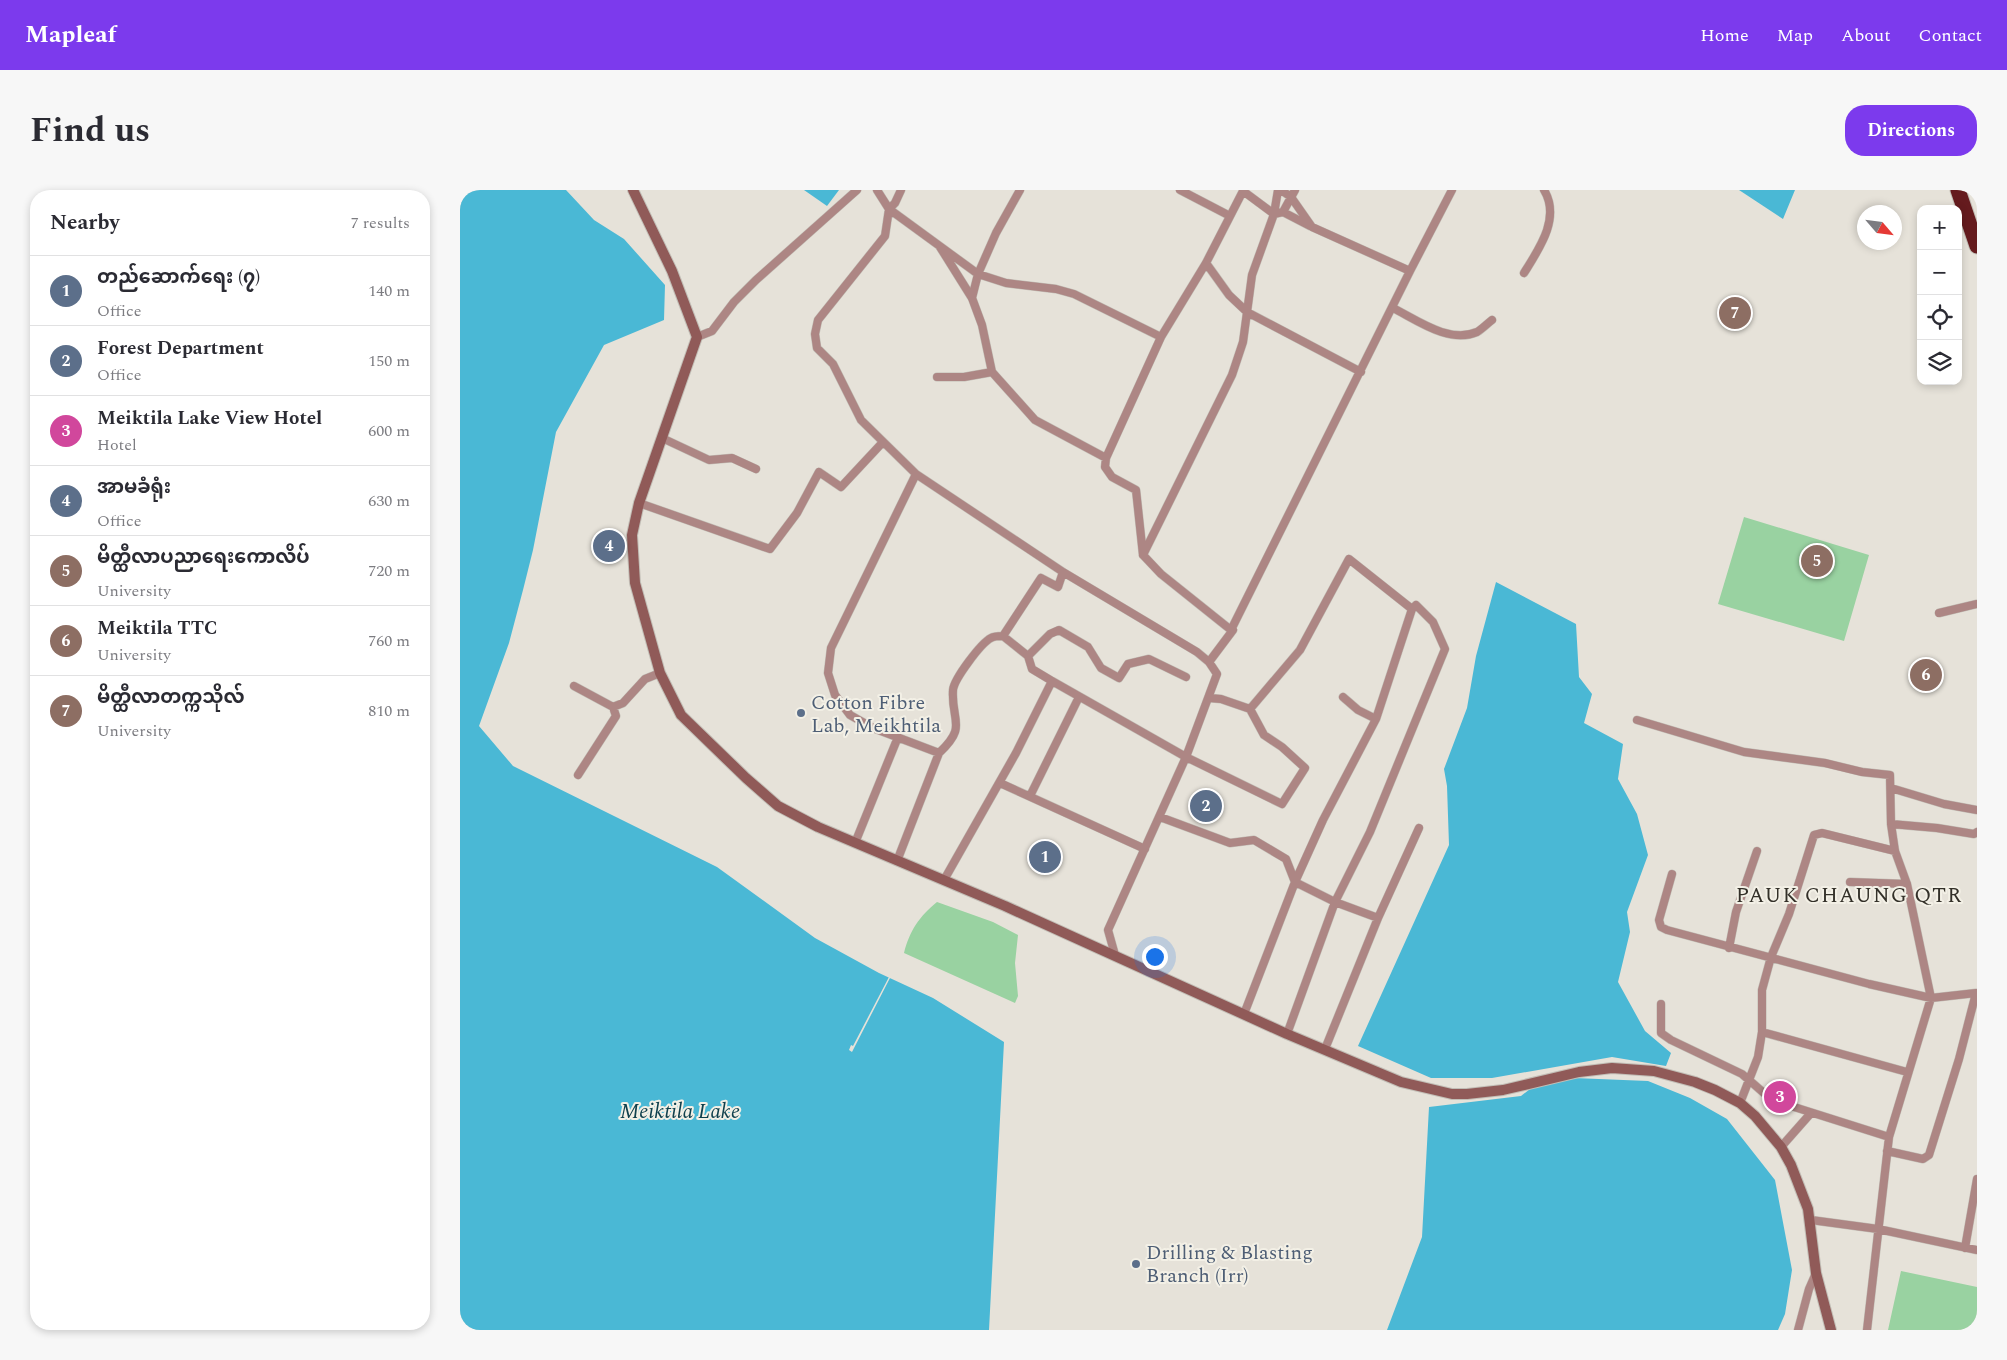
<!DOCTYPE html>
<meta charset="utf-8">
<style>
body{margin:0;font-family:Spectral,"Noto Sans Myanmar",serif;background:#f7f7f7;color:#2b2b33}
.controls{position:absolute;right:15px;top:15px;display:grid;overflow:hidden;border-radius:10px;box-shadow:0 2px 8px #0003}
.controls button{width:45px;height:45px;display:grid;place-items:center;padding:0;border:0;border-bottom:1px solid #e1e1e2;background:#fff;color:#2b2b33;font:25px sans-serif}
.compass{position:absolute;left:1397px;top:15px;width:45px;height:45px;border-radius:50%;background:#fff;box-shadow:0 2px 8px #0003;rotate:118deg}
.you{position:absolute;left:694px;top:766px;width:18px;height:18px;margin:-12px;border:4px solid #fff;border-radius:50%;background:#1a73e8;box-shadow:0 0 0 8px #1a73e833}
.badge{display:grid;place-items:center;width:32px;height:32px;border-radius:50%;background:#7c3aed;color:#fff;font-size:16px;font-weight:700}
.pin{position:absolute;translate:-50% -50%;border:2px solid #fff;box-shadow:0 1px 5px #0006}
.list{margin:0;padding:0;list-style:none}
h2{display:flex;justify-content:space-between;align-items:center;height:65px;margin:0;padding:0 20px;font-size:21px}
h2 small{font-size:16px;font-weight:400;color:#7c7c81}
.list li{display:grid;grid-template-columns:32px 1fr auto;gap:15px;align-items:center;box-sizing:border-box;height:70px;padding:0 20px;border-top:1px solid #e1e1e2}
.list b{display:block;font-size:19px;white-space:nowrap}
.list p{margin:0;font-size:16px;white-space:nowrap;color:#7c7c81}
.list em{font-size:16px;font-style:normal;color:#7c7c81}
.icon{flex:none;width:28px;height:28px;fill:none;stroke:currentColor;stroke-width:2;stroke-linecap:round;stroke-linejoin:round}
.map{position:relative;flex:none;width:1517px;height:1140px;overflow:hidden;border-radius:20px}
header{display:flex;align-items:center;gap:30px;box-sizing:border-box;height:70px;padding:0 25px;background:#7c3aed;color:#fff}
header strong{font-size:24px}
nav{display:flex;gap:28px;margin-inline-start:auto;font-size:18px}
.intro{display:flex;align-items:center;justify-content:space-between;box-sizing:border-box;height:120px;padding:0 30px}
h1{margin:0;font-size:35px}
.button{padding:12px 22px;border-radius:20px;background:#7c3aed;color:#fff;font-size:18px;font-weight:700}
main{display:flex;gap:30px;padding:0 30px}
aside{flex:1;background:#fff;border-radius:20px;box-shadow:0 2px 8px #0003}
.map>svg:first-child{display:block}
.green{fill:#99d2a1}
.water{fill:#4ab8d5}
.pier{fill:#e6e2d9}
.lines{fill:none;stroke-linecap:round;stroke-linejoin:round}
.street-casing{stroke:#c2beb6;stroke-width:9}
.secondary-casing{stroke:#c2beb6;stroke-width:12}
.highway-casing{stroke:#c2beb6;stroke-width:17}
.street{stroke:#ad8684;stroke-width:8}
.secondary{stroke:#905a58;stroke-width:10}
.highway{stroke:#651b1e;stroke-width:15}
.service-dot{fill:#5c6f8a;stroke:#f3f0e6;stroke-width:2}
.labels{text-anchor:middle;stroke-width:4;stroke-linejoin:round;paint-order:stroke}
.service-label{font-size:20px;fill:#4e5e75;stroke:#f3f0e6;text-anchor:start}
.neighbourhood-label{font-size:21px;letter-spacing:1px;fill:#333029;stroke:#f3f0e6}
.water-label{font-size:21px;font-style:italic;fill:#0f404d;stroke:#f3f0e6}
</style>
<header>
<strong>Mapleaf</strong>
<nav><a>Home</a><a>Map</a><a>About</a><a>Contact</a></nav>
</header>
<div class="intro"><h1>Find us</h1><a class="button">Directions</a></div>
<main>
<aside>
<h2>Nearby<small>7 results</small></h2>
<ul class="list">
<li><span class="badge" style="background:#5c6f8a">1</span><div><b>တည်ဆောက်ရေး (၇)</b><p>Office</p></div><em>140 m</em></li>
<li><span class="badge" style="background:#5c6f8a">2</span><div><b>Forest Department</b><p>Office</p></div><em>150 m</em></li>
<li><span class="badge" style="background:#d1479c">3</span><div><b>Meiktila Lake View Hotel</b><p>Hotel</p></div><em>600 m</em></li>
<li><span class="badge" style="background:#5c6f8a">4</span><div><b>အာမခံရုံး</b><p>Office</p></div><em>630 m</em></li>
<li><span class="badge" style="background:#8d6e63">5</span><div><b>မိတ္ထီလာပညာရေးကောလိပ်</b><p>University</p></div><em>720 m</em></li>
<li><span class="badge" style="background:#8d6e63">6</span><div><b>Meiktila TTC</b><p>University</p></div><em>760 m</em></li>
<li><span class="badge" style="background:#8d6e63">7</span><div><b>မိတ္ထီလာတက္ကသိုလ်</b><p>University</p></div><em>810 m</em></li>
</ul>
</aside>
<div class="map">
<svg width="1517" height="1140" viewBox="0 0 1517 1140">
<rect width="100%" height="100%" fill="#e6e2d9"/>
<path class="green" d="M 1284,327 L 1409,365 L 1384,451 L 1258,414 Z
M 477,712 L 533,732 L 558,745 L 555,773 L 558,806 L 555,813 L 444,763 C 450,740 459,727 477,712 Z
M 1441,1081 L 1517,1097 L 1517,1140 L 1428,1140 Z"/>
<path class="water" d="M 0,0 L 106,0 L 134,30 L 164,49 L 205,95 L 204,130 L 144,155 L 96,242 L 73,360 L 63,400 L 49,453 L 19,536 L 53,576 L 257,677 L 355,748 L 419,783 L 473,808 L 544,852 L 529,1140 L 0,1140 Z
M 344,0 L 379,0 L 367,16 Z
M 1279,0 L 1335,0 L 1323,29 Z
M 1036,392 L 1116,434 L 1119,487 L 1132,504 L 1124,533 L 1163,554 L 1158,589 L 1177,624 L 1188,665 L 1167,722 L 1170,742 L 1158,792 L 1185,841 L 1211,863 L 1206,876 L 1152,867 L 1032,888 L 971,888 L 898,856 L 989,655 L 987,596 L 984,579 L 1007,518 L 1016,466 Z
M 1114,888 L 1188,891 L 1230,908 L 1267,929 L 1315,990 L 1332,1080 L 1325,1124 L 1318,1140 L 927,1140 L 962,1047 L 969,917 L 1061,906 L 1075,895 Z"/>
<path class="pier" d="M 430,785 L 431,786 L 392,862 L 389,860 L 391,855 L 393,856 Z"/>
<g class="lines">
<g class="street-casing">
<path id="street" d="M 417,0 L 429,19 L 518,84 L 546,93 L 596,99 L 614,104 L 701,147
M 441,0 L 435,13 L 429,19 L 425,46 L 358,130 L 355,144 L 357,158 L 373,174 L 401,230 L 456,284 L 603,382 L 737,462 L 749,472
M 720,0 L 770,26
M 823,22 L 835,0
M 480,57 L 512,108 L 522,135 L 532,182 L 575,230 L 646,268
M 746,73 L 769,105 L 787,122 L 901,182
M 950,81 L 992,0
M 1064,83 C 1079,59 1101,28 1084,0
M 512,108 L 518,84 L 536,43 L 560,0
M 933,118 C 957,130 989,154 1017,142 C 1022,139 1028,133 1032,130
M 237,147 L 252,141 L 274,112 L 296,90 L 397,0
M 477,187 L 504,187 L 532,182
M 202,248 L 249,270 L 272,268 L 296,279
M 456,284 L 371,458 L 368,483 L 375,505 L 390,525 L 413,538 L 479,563
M 179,313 L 310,359 L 337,323 L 359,282 L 381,297 L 423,252
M 683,365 L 772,185 L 783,152 L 792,85 L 814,24 L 818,0
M 1479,423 L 1517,414
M 771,440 L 701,384 L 683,365 L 676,300 L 652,287 L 645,277 L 646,268 L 701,147 L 746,73 L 783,1 L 814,24 L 823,22 L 850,36
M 543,446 L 581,388 L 598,397 L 603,382
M 592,491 L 726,567 L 822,614 L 845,578 L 822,557 L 804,545 L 790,519
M 114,496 L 153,517 L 163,513 L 185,489 L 200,483
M 883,507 L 898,520 L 916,529
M 749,508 L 761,509 L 790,519 L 840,460 L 889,369 L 952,419 L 956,415 L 973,432 L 985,459 L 910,642 L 875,712 L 827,844
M 1177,530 L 1284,562 L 1365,573 L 1402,582 L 1430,585 L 1431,634 L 1435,661 L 1447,694 L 1471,808 L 1429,947 L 1407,1140
M 118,585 L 156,526 L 153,517
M 540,593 L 685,659
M 1431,598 L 1484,614 L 1517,620
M 570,606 L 619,507
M 700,627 L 770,653 L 794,650 L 826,669 L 835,692 L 875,712 L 918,728
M 1431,634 L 1477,638 L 1514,644 L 1517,642
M 395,653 L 438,547
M 437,671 L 479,563 C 508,536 491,532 493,500 C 494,489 521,453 531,448 C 534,446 539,446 543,446 L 568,466 L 590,444 L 599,440 L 628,457 L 641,478 L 659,488 L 668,474 L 689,469 L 726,487
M 1212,684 L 1199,730 L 1201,737 L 1207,740 L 1409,794 L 1471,808 L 1516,803 L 1499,869 L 1469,965 L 1463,969 L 1427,961
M 484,690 L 556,563 L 592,491 L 572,479 L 568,466
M 1390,692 L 1447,694
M 1269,758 L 1276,722 L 1297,661
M 655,765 L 648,740 L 726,567 L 757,484 L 749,472 L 773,440 L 771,440 L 950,81 L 852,37 L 831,7 L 821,0
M 1201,814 L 1201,843 L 1211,850 L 1282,884 L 1312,910 L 1429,947
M 784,824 L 835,692 L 863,630 L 916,529 L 952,419
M 1302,842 L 1447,882
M 865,859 L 918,728 L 959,638
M 1280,913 L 1298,867 L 1302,842 L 1302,800 L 1311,767 L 1329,724 L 1354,645 L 1362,643 L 1435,661
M 1321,957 L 1351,923
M 1351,1030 L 1418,1039 L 1517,1060
M 1505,1058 L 1517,989
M 1338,1140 L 1349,1099 L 1356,1083"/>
</g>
<g class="secondary-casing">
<path id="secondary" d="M 173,0 L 212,81 L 237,147 L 179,313 L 172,345 L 175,393 L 200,483 L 221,525 L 286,588 L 318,616 L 358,637 L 545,716 L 827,844 L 941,892 L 992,904 L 1007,904 L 1043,900 L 1119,882 L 1152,878 L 1194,881 L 1235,892 L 1255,900 L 1280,913 L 1295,926 L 1321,957 L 1331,975 L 1348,1019 L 1356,1083 L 1371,1140"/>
</g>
<g class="highway-casing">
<path id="highway" d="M 1498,0 L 1517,56"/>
</g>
<use href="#street" class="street"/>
<use href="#secondary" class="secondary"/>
<use href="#highway" class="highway"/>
</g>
<g class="service-dot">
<circle cx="341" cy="523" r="5"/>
<circle cx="676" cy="1074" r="5"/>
</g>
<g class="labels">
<g class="service-label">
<text x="351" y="519">Cotton Fibre<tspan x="351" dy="23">Lab, Meikhtila</tspan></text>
<text x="686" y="1069">Drilling &amp; Blasting<tspan x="686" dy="23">Branch (Irr)</tspan></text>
</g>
<g class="neighbourhood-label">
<text x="1389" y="712">PAUK CHAUNG QTR</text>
</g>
<g class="water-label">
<text x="220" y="928">Meiktila Lake</text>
</g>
</g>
</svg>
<div class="controls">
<button>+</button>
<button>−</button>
<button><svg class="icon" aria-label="locate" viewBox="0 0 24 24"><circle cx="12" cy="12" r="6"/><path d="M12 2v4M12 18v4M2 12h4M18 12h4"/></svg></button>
<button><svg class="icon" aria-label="layers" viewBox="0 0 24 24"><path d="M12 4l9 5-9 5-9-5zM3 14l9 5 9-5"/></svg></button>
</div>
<svg class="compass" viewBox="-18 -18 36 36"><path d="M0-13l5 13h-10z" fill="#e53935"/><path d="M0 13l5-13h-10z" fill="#7c7c81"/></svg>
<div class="you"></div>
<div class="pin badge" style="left:585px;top:667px;background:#5c6f8a">1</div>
<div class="pin badge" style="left:746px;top:616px;background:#5c6f8a">2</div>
<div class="pin badge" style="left:1320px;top:907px;background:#d1479c">3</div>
<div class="pin badge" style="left:149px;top:356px;background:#5c6f8a">4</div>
<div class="pin badge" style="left:1357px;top:371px;background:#8d6e63">5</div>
<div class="pin badge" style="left:1466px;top:485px;background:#8d6e63">6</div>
<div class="pin badge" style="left:1275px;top:123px;background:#8d6e63">7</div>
</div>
</main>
